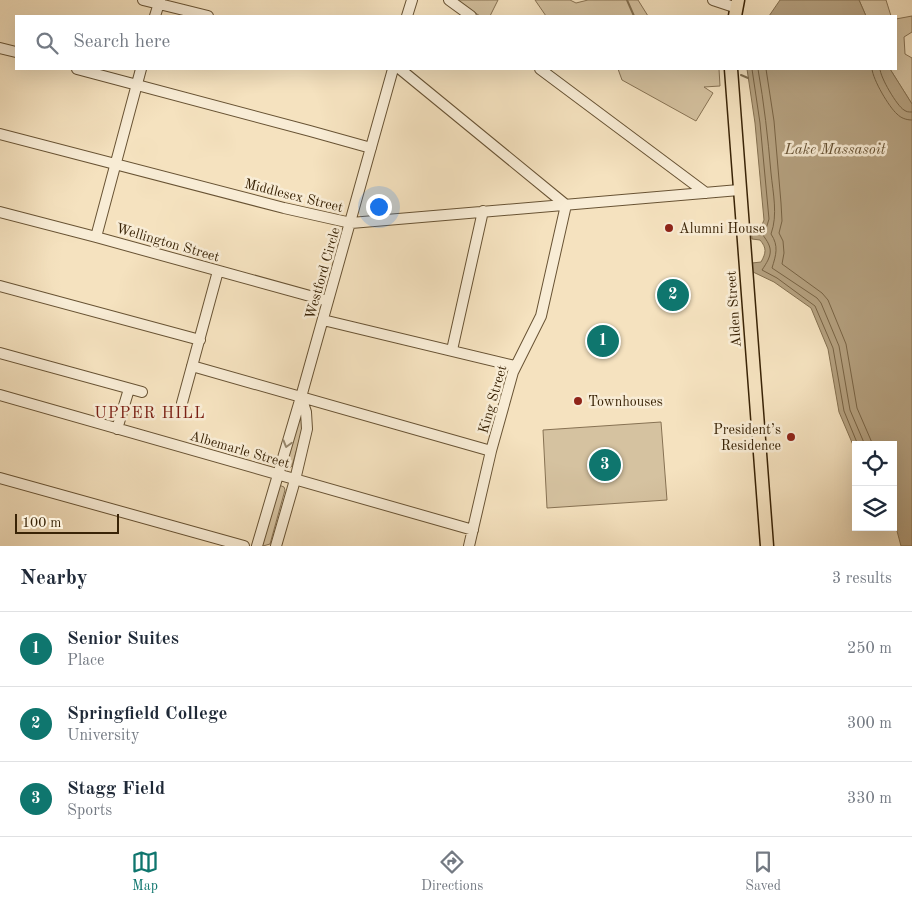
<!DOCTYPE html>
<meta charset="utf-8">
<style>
body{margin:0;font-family:"Old Standard TT",serif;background:#f2f2f3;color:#1f2937}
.controls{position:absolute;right:15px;bottom:15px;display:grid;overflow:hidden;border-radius:0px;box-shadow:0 5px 20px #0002}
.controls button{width:45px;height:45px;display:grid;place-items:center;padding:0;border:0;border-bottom:1px solid #e0e1e3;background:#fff;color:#1f2937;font:25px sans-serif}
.scale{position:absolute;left:15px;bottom:12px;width:104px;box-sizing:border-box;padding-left:5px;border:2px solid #392306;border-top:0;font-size:14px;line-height:18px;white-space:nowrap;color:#392306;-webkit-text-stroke:4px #f8ecd5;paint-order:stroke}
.you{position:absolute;left:378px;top:206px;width:18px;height:18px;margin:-12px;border:4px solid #fff;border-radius:50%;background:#1a73e8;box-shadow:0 0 0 8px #1a73e833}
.badge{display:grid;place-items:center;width:32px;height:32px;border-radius:50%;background:#0f766e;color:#fff;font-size:16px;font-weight:700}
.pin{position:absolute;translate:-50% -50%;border:2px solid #fff;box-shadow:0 1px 5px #0006}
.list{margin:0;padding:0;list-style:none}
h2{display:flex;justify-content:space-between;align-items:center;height:65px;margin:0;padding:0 20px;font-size:21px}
h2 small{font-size:16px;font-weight:400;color:#747a83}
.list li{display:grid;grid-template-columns:32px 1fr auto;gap:15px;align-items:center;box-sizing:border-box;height:75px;padding:0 20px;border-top:1px solid #e0e1e3}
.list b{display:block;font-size:19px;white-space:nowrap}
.list p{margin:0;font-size:16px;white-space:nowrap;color:#747a83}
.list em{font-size:16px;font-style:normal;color:#747a83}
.icon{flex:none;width:28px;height:28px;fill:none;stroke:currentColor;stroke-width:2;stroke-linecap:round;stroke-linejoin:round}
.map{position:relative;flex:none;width:912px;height:546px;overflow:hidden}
.search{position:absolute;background:#fff;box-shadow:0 5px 20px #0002;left:15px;right:15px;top:15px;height:55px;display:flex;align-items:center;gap:12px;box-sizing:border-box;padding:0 18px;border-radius:0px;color:#747a83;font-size:19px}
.sheet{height:290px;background:#fff}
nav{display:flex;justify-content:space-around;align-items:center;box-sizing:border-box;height:70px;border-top:1px solid #e0e1e3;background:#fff;font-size:14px;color:#747a83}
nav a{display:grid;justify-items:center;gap:2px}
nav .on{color:#0f766e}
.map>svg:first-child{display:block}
.green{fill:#d5c2a0;stroke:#877253}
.water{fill:#b5a180;stroke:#836f4f}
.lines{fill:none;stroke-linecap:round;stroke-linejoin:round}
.shore{stroke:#776243;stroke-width:1}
.stream{stroke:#836f4f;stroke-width:2}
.minor-casing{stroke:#685334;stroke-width:12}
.major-casing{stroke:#392306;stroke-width:15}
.minor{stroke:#f8ecd5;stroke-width:10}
.major{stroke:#f5e2bf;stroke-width:12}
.oneway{stroke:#98886e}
.poi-dot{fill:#8f2418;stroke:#f8ecd5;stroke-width:2}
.labels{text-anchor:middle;stroke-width:5;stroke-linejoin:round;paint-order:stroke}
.street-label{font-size:14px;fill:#392306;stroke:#f8ecd5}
.poi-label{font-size:14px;fill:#392306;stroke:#f8ecd5;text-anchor:start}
.water-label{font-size:15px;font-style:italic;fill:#644f31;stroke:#f8ecd5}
.quarter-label{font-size:16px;letter-spacing:1px;fill:#7a1f14;stroke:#f8ecd5}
</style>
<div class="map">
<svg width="912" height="546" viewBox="0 0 912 546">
<rect width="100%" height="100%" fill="#f5e2bf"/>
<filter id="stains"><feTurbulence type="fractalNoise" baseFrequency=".004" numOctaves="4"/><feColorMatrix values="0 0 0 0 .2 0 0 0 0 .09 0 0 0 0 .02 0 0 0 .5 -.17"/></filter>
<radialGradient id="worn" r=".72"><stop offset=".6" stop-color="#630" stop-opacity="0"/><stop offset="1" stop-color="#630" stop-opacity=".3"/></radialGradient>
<path class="green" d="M 456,0 L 498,0 L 490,16 L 480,16 Z
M 535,0 L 570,0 L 576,3 L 588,0 L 638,0 L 648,16 L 546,16 Z
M 859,0 L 886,0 L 891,16 L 866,16 Z
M 912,16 L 912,32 L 904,37 L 905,54 L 912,58 L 912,104 L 890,69 L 896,69 L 896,19 Z
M 618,69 L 719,69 L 720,86 L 704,87 L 713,93 L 696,121 L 622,80 Z
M 298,408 L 303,411 L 302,431 L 292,466 L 287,470 L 284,467 Z
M 661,422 L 667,500 L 547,508 L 543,430 Z
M 279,485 L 284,487 L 285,490 L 270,544 L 263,546 L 262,544 Z"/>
<path class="water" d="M 780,0 L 859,0 L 866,16 L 769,16 Z
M 747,69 L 890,69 L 912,104 L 912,546 L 901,546 L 897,531 L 893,524 L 893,445 L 856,445 L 856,452 L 839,412 L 828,349 L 811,308 L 774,282 L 753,272 L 752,263 L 761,262 C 766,253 767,248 760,240 L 752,239 L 751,227 L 761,227 L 764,220 L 755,123 Z"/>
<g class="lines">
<path class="shore" d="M 752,69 L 760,123 L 769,219 L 766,229 L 762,234 C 774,249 772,255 762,270 L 777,278 L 815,306 L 833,348 L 844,411 L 858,445
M 758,69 C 764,103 768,138 771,173 C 773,193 778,215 771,234 C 779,246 776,255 772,268 L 817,298 L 821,303 L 839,346 L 850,410 L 865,445
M 766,69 L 774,121 L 781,203 L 782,221 L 779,233 L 783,241 L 784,253 L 782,264 L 822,293 L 828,300 L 846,344 L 857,408 L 873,445
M 872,69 C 873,80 889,107 897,114 C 901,118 906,120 912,120
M 880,69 C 880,77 897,106 904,110 C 907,112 908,112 912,112"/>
<path class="stream" d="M 627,0 L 634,16
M 720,69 L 721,69
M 741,75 L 748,78"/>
<g class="minor-casing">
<path id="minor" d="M 143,0 L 208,16
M 449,0 L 471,16
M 713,0 L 737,8
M 155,16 L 160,0
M 407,16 L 412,0
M 0,48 L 16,52
M 77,69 L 310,131 L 371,148
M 400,69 L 566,205
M 540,69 L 706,193
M 0,134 L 284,208 L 351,223 L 739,190
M 0,212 L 96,237 L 328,301
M 96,237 L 141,69
M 0,286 L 200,340
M 323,320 L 515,366
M 452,350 L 483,211
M 0,353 L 142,392
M 192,366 L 491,451
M 0,395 L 473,530
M 182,403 L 218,271
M 117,429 L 129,389
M 0,478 L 244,546
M 257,546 L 301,397 L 393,69
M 276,546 L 295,480 L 307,429 L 306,412 L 301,397
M 469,546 L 491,451 L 513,372 L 541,316 L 566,205"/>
</g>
<g class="major-casing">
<path id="major" d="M 735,16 L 738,0
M 731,69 L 767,546"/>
</g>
<use href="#minor" class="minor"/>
<use href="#major" class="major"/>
</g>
<defs><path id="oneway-chevron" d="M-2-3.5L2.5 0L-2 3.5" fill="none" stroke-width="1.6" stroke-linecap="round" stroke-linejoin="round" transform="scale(1.25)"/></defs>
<use class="oneway" href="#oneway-chevron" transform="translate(287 444) rotate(106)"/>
<g class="poi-dot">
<circle cx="669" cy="228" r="5"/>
<circle cx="578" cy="401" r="5"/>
<circle cx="791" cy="437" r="5"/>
</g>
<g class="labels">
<g class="street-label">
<text transform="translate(294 195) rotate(14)" y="5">Middlesex Street</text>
<text transform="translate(168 242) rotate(16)" y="5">Wellington Street</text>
<text transform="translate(322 273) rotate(-74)" y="5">Westford Circle</text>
<text transform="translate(733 309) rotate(-94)" y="5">Alden Street</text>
<text transform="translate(492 399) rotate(-74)" y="5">King Street</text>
<text transform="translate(240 449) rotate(16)" y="5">Albemarle Street</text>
</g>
<g class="poi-label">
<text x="679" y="233">Alumni House</text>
<text x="588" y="406">Townhouses</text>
<text x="781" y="434" text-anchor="end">President’s<tspan x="781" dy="16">Residence</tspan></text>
</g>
<g class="water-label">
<text x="835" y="154">Lake Massasoit</text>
</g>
<g class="quarter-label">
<text x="150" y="418">UPPER HILL</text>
</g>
</g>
<rect width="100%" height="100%" filter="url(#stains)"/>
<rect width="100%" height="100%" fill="url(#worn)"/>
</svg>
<div class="controls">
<button><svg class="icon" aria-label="locate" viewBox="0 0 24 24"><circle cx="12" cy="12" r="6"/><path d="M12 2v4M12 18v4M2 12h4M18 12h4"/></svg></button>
<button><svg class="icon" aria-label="layers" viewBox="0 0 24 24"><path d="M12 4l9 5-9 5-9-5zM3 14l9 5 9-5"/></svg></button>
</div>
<div class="scale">100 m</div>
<div class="you"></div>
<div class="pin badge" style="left:603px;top:341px">1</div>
<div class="pin badge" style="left:673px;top:295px">2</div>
<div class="pin badge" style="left:605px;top:465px">3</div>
<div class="search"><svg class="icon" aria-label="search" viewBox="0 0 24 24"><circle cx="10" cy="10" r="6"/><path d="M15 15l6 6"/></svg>Search here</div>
</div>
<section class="sheet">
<h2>Nearby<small>3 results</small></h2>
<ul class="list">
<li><span class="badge">1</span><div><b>Senior Suites</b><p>Place</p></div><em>250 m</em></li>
<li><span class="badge">2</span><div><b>Springfield College</b><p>University</p></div><em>300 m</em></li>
<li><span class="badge">3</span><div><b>Stagg Field</b><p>Sports</p></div><em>330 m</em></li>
</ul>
</section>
<nav>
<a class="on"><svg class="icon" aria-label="map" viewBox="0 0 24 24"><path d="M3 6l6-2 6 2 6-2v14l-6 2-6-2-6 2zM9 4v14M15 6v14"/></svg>Map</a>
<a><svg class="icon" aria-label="directions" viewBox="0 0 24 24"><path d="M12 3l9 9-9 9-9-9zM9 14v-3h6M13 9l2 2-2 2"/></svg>Directions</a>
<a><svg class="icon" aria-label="saved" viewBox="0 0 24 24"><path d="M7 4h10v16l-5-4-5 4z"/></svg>Saved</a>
</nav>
